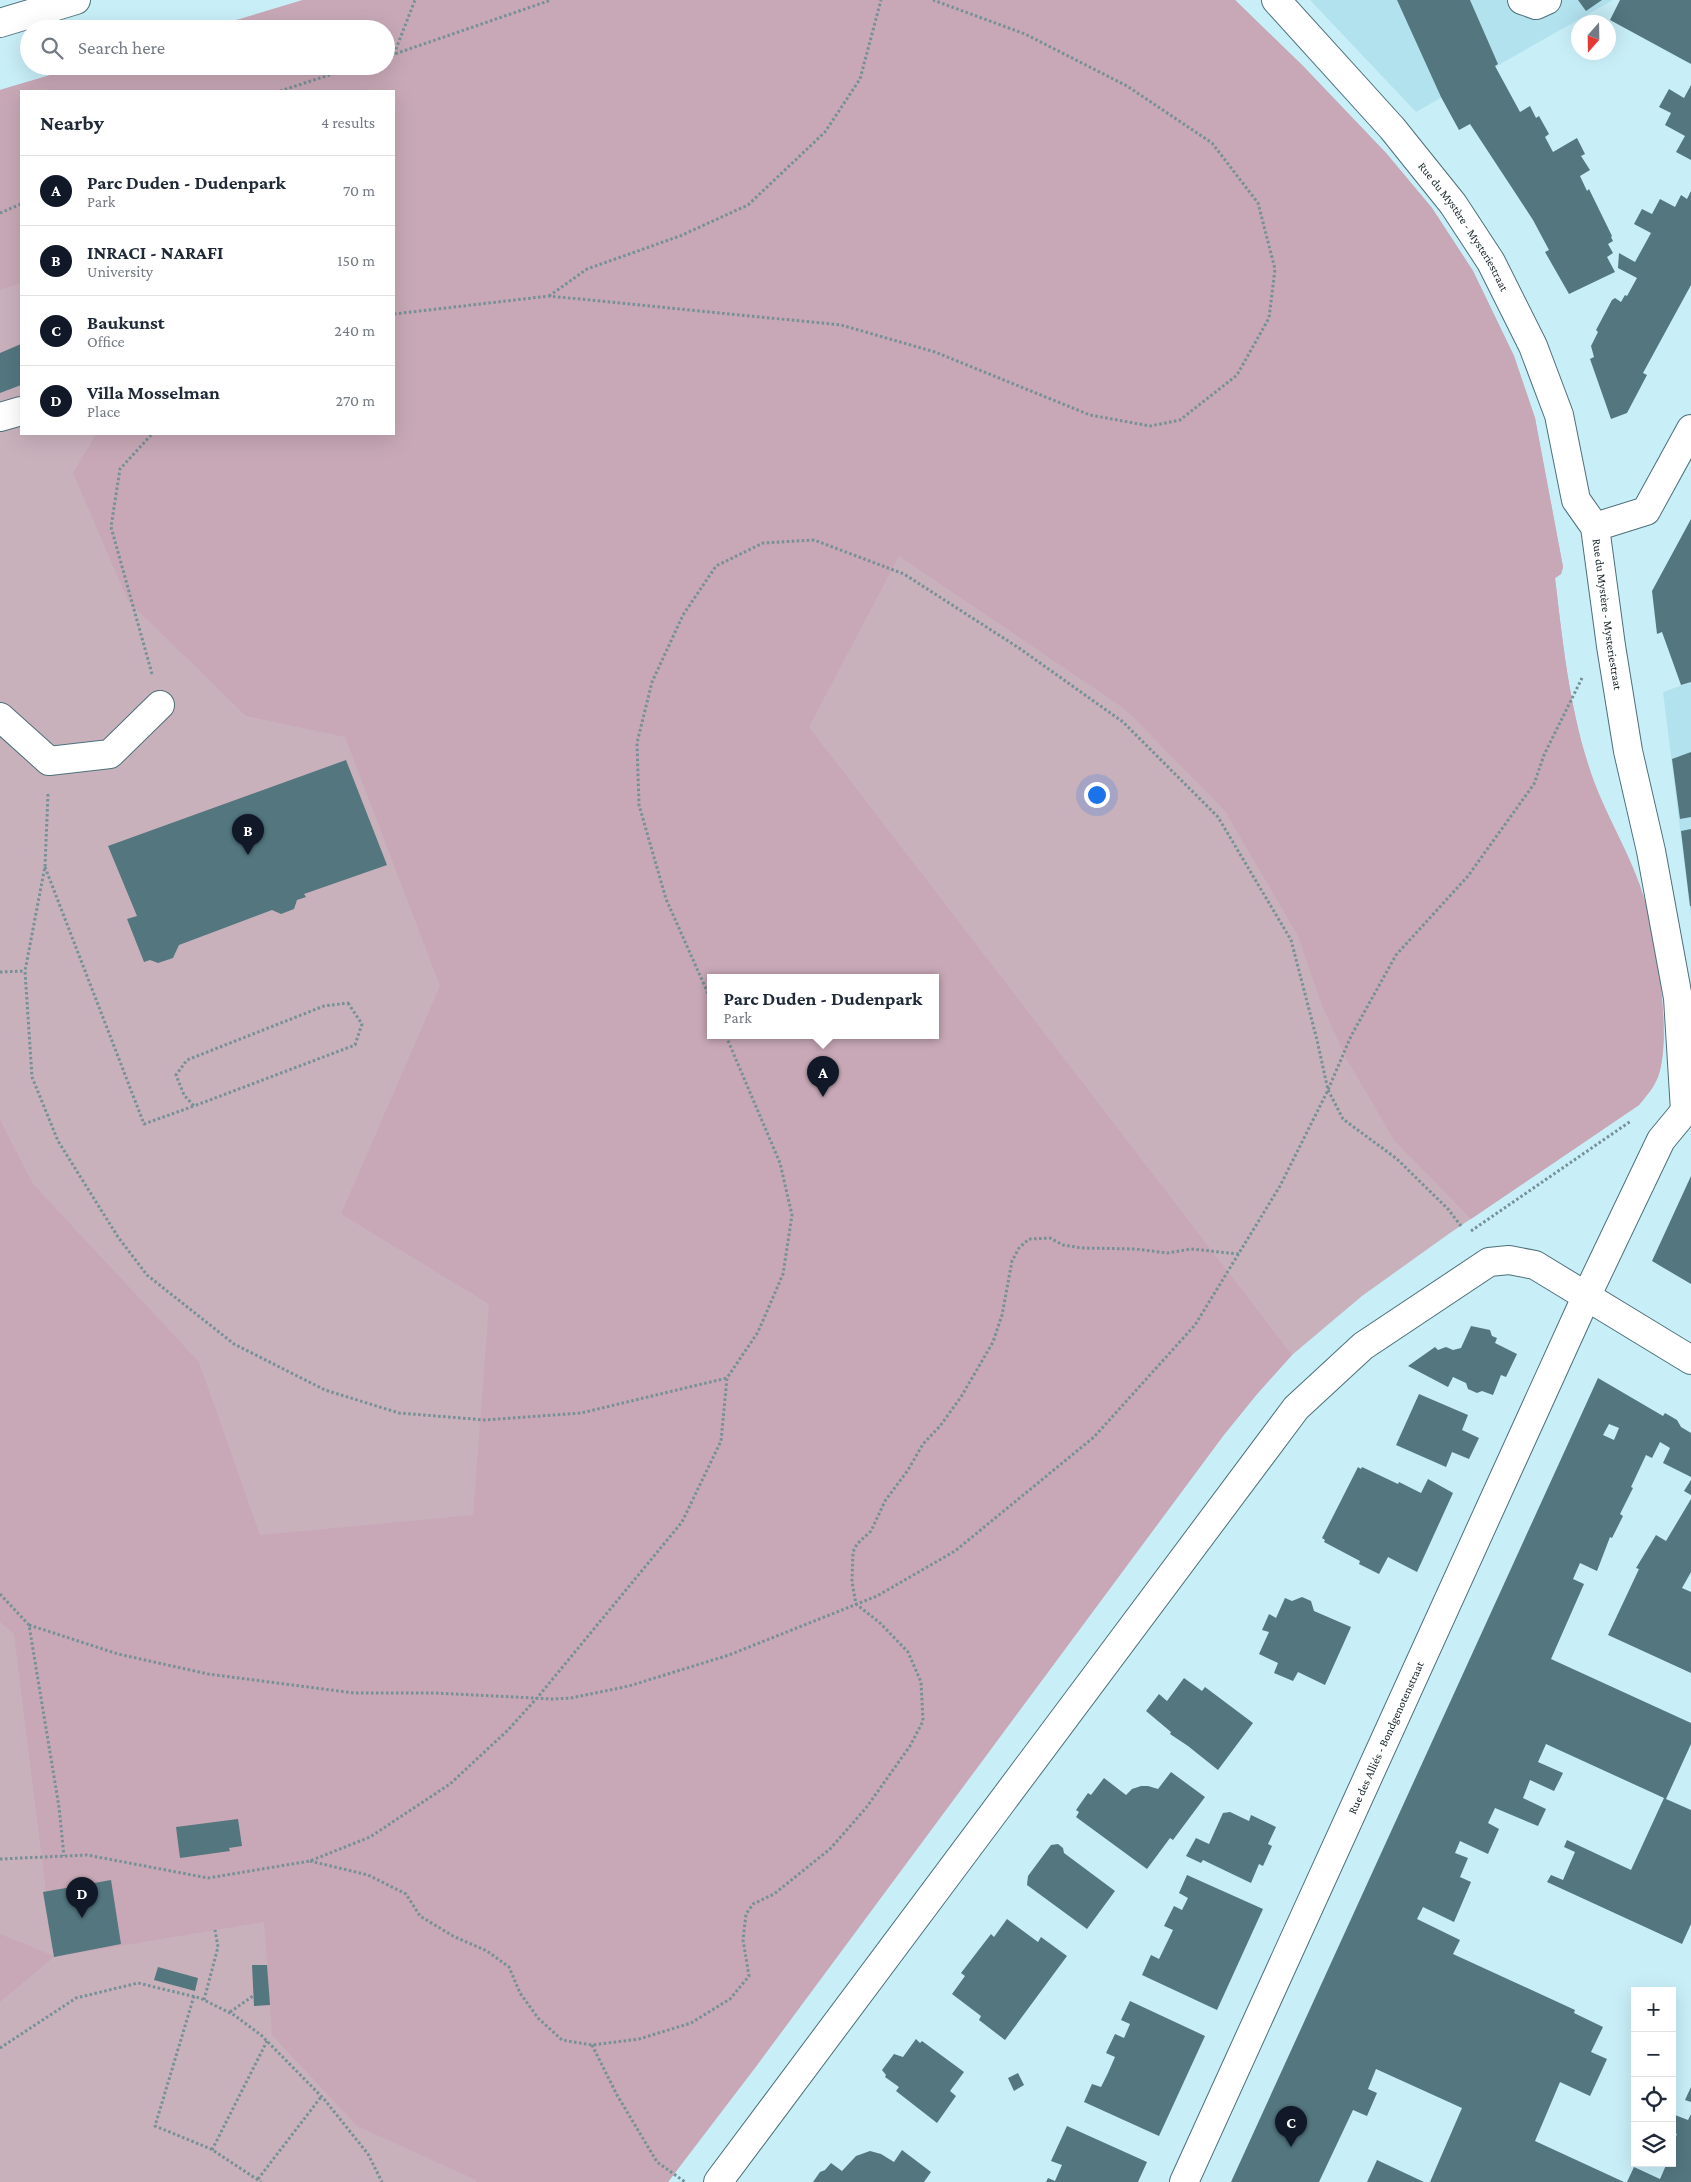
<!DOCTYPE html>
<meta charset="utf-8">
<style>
body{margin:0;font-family:"Crimson Pro",serif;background:#f6f6f7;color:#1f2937}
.controls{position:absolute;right:15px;bottom:15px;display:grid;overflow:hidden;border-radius:0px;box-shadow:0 5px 20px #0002}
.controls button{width:45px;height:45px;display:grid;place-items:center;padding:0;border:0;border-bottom:1px solid #e0e1e3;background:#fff;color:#1f2937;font:25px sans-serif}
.compass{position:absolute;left:1571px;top:15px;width:45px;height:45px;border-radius:50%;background:#fff;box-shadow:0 5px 20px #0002;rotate:200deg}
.you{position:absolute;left:1096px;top:794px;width:18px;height:18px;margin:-12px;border:4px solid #fff;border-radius:50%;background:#1a73e8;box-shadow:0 0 0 8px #1a73e833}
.badge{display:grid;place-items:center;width:32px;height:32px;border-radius:50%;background:#111827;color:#fff;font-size:16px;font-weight:700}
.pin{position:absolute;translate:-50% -41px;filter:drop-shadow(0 1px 2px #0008)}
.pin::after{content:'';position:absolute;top:26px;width:18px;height:15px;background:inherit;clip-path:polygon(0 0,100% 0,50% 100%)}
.popup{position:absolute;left:707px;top:974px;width:232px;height:65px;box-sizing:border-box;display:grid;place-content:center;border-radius:0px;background:#fff;filter:drop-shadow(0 1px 4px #0005);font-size:16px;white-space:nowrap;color:#747a83}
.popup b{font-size:19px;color:#1f2937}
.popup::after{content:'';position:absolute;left:50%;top:100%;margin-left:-10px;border:10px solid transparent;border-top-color:#fff}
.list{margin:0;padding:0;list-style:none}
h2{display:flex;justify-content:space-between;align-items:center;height:65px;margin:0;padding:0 20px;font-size:21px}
h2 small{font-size:16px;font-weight:400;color:#747a83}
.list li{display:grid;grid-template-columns:32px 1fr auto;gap:15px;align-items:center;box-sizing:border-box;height:70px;padding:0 20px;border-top:1px solid #e0e1e3}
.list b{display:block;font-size:19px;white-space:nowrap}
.list p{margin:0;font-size:16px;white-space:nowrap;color:#747a83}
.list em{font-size:16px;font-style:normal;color:#747a83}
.icon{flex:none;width:28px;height:28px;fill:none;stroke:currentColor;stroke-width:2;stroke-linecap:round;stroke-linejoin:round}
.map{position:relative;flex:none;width:1691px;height:2182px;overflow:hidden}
.search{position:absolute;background:#fff;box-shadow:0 5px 20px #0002;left:20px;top:20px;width:375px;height:55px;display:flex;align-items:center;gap:12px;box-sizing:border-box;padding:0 18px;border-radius:28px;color:#747a83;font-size:19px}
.panel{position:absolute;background:#fff;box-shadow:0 5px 20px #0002;left:20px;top:90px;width:375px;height:345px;border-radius:0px}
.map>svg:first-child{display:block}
.built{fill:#b3e2ef}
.green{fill:#c9b1bc;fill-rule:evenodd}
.forest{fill:#c8a8b6;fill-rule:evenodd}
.building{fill:#53767f;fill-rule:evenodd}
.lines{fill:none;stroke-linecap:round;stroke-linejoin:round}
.minor-casing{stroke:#4d7079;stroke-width:30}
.path{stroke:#759096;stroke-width:3;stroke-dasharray:2.5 2.5;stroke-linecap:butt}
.minor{stroke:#fff;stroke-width:28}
.labels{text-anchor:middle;stroke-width:4.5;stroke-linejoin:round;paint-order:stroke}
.street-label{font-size:12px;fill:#162528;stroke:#e2f8ff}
</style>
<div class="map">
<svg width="1691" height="2182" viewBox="0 0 1691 2182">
<rect width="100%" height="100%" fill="#c8eef8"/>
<path class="built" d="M 1310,0 L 1613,0 L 1416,112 Z
M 1691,682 L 1691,917 L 1663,692 Z"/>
<path class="green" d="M 303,0 L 1235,0 L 1303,66 L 1386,153 L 1432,208 L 1473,271 L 1514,356 L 1535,418 L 1563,567 L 1561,574 L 1555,578 C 1563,645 1570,714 1593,779 C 1608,820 1633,858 1645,901 C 1656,942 1671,1029 1660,1070 C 1657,1084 1648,1094 1639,1105 L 1450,1233 L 1362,1296 L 1292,1355 L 1257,1394 L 1223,1436 L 668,2182 L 0,2182 L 0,90 L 81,66 L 386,66 L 386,29 L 207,29 ZM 21,91 L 394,91 L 394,434 L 21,434 ZM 710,978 L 936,978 L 936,1036 L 710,1036 Z"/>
<path class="forest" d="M 303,0 L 1235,0 L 1303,66 L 1386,153 L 1432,208 L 1473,271 L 1514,356 L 1535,418 L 1563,567 L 1561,574 L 1555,578 C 1563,645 1570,714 1593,779 C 1608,820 1632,858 1645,901 C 1657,940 1670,1030 1660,1070 C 1657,1084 1648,1094 1639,1105 L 1471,1219 L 1394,1140 L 1346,1058 L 1321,1003 L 1298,936 L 1225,811 L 1135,719 L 1119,705 L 899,556 L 809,727 L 1292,1355 L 1257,1394 L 1223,1436 L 755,2068 L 668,2182 L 476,2182 L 476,2180 L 357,2126 L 272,2035 L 264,1922 L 54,1957 L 0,2002 L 0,1934 L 54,1956 L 14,1634 L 0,1622 L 0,1120 L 33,1184 L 199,1362 L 260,1535 L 473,1515 L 489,1304 L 341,1214 L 440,986 L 345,737 L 246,716 L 128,601 L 73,473 L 96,434 L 394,434 L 394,91 L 21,91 L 21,283 L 0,290 L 0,90 L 81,66 L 386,66 L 386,29 L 207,29 ZM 710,978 L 936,978 L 936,1036 L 710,1036 Z"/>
<path class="building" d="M 1397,0 L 1470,0 L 1498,64 L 1495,66 L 1520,112 L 1530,106 L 1536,118 L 1539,116 L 1549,134 L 1545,137 L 1553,152 L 1577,138 L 1585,154 L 1581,156 L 1590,170 L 1580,176 L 1587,191 L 1589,189 L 1612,236 L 1611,237 L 1613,241 L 1608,244 L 1613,253 L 1607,257 L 1615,272 L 1569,294 L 1545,252 L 1549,250 L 1533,220 L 1470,124 L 1459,130 L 1441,97 Z
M 1578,0 L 1602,0 L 1586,11 Z
M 1620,0 L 1691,0 L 1691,64 L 1610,20 Z
M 1691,85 L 1691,160 L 1676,152 L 1685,136 L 1665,125 L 1671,113 L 1659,107 L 1669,89 L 1684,98 Z
M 1691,191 L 1691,285 L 1643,373 L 1647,375 L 1627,413 L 1611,419 L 1590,359 L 1594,357 L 1591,346 L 1598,332 L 1596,330 L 1612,300 L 1615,298 L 1621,302 L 1625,295 L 1627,296 L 1637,278 L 1618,268 L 1619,253 L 1635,262 L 1651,233 L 1634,224 L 1642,209 L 1652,214 L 1660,199 L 1675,207 L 1681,195 L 1687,199 Z
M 21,344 L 21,385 L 0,393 L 0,353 Z
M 1691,519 L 1691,682 L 1681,685 L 1662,632 L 1657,634 L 1652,591 Z
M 1691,752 L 1691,817 L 1680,819 L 1672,759 Z
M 346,760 L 387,865 L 304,894 L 306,897 L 297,900 L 294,909 L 281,914 L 272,910 L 179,945 L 173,958 L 158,963 L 150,960 L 144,962 L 127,919 L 137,916 L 108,846 Z
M 1691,829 L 1691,906 L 1690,906 L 1681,831 Z
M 1691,1176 L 1691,1284 L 1652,1261 Z
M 1471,1326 L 1490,1330 L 1492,1336 L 1497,1338 L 1495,1343 L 1517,1354 L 1506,1377 L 1501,1375 L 1493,1395 L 1482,1391 L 1477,1393 L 1468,1389 L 1466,1383 L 1453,1377 L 1448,1387 L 1408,1366 L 1435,1347 L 1438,1350 L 1446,1347 L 1453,1350 L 1461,1348 Z
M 1598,1378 L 1663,1416 L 1665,1413 L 1677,1420 L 1681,1427 L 1691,1433 L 1691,1477 L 1663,1463 L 1670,1448 L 1660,1442 L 1652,1458 L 1646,1455 L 1631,1487 L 1633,1488 L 1620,1514 L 1623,1516 L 1612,1538 L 1610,1537 L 1597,1571 L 1580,1563 L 1573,1579 L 1584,1584 L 1551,1659 L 1691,1723 L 1691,1744 L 1666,1799 L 1691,1810 L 1691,1924 L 1682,1944 L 1547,1882 L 1551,1875 L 1563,1880 L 1575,1852 L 1564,1847 L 1567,1840 L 1631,1870 L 1664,1798 L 1546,1744 L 1538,1762 L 1563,1773 L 1554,1791 L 1530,1780 L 1523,1798 L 1546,1809 L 1538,1826 L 1495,1808 L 1488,1823 L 1499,1829 L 1488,1854 L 1460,1841 L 1455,1853 L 1468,1858 L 1460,1877 L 1471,1882 L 1454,1922 L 1423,1907 L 1417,1919 L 1460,1940 L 1453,1954 L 1575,2010 L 1574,2013 L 1603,2027 L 1591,2052 L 1607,2059 L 1590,2096 L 1560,2082 L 1535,2141 L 1624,2182 L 1430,2182 L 1462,2108 L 1376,2069 L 1368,2089 L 1377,2093 L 1367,2116 L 1353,2110 L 1319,2182 L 1231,2182 ZM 1609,1424 L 1619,1428 L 1614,1440 L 1603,1435 Z
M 1419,1394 L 1468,1415 L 1462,1430 L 1479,1438 L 1469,1459 L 1452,1452 L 1446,1467 L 1396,1445 Z
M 1358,1467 L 1361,1469 L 1362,1467 L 1398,1484 L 1399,1482 L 1421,1493 L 1428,1479 L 1453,1493 L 1417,1572 L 1388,1557 L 1379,1574 L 1359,1564 L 1360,1561 L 1324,1542 L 1325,1540 L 1322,1538 Z
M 1691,1480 L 1691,1495 L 1684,1491 Z
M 1691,1499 L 1691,1572 L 1682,1588 L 1691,1592 L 1691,1673 L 1608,1635 L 1639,1569 L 1636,1568 L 1656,1535 L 1666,1541 Z
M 1302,1597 L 1311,1601 L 1314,1611 L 1351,1627 L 1325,1685 L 1298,1672 L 1293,1681 L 1274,1673 L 1278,1663 L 1259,1654 L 1269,1632 L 1262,1630 L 1269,1614 L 1276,1618 L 1285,1598 L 1292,1601 Z
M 1184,1678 L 1202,1691 L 1205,1687 L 1253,1723 L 1218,1770 L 1188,1746 L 1170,1734 L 1171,1732 L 1146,1711 L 1159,1694 L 1167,1701 Z
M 1171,1772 L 1205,1797 L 1173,1840 L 1170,1838 L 1147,1869 L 1076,1817 L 1079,1812 L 1076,1810 L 1088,1793 L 1091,1795 L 1104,1778 L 1126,1795 L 1132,1789 L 1141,1786 L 1148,1786 L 1158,1789 Z
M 1230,1812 L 1249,1821 L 1251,1815 L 1276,1827 L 1268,1844 L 1272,1846 L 1263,1866 L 1259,1864 L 1251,1883 L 1203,1860 L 1201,1863 L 1186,1856 L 1196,1838 L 1209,1844 L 1223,1813 Z
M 238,1819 L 242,1846 L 229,1848 L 230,1851 L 180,1858 L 176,1827 Z
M 1058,1844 L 1063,1848 L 1064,1853 L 1115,1891 L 1087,1929 L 1027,1885 L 1028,1876 L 1051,1845 Z
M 1187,1875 L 1263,1909 L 1217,2010 L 1142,1975 L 1151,1955 L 1159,1959 L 1173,1930 L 1164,1926 L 1174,1906 L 1182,1910 L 1188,1898 L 1179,1893 Z
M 111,1880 L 121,1944 L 54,1957 L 43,1892 Z
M 1007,1919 L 1038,1942 L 1041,1937 L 1067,1956 L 1005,2040 L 979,2020 L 981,2016 L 952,1994 L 965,1976 L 961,1973 L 991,1934 L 994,1937 Z
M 252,1965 L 267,1965 L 270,2005 L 254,2006 Z
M 158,1967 L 198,1978 L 195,1991 L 154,1980 Z
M 1130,2001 L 1205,2036 L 1159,2136 L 1084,2102 L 1092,2084 L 1101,2087 L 1108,2073 L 1115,2057 L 1106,2053 L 1115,2034 L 1124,2038 L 1130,2024 L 1121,2020 Z
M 916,2039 L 920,2043 L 922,2041 L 964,2072 L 950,2091 L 956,2096 L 937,2123 L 896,2091 L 899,2087 L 885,2077 L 886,2075 L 882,2070 L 894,2054 L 903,2057 Z
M 1018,2073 L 1024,2085 L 1014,2091 L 1008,2078 Z
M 1691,2087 L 1691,2102 L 1685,2100 Z
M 1691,2114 L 1691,2182 L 1627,2182 L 1634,2167 L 1660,2179 L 1667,2163 L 1672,2163 L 1672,2144 L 1677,2134 L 1672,2132 L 1672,2121 L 1675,2115 L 1688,2120 Z
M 1067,2126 L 1147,2162 L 1138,2182 L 1046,2182 L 1048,2178 L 1055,2181 L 1062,2165 L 1051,2161 Z
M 902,2150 L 931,2172 L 924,2182 L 813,2182 L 820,2172 L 825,2170 L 831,2163 L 842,2171 L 856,2156 L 870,2151 L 881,2154 L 894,2162 Z
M 1377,2160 L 1424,2182 L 1367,2182 Z"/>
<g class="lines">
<g class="minor-casing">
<g id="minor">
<path id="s1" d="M 1276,0 L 1392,128 L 1453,204 L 1491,262 L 1533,346 L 1559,415 L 1576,500 L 1595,527 L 1611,646 L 1628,751 L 1651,851 L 1678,998 L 1685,1111"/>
<path d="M 1522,0 L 1536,5 L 1547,0"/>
<path d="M 0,23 L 76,0"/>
<path d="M 0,417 L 21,411"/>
<path d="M 1595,527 L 1646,511 L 1691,429"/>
<path d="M 0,717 L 49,761 L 110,754 L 160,705"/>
<path d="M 718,2182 L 1296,1408 L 1363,1346 L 1489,1262 L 1509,1260 L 1535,1265 L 1691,1360"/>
<path id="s2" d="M 1184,2182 L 1587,1295 L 1661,1140 L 1685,1111 L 1691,1110"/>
</g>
</g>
<path class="path" d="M 394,54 L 415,0
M 386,57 L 551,0
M 280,91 L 357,66
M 0,213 L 21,204
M 549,296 L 587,269 L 680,236 L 748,205 L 825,132 L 860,79 L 881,0
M 394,314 L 549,296 L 841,325 L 935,352 L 1090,415 L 1150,426 L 1180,420 L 1237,375 L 1269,318 L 1275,269 L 1258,203 L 1212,143 L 1127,86 L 1025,34 L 933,0
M 152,674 L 111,527 L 120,469 L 152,434
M 48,794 L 45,866 L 25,971 L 32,1077 L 58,1141 L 118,1237 L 147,1275 L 234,1344 L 325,1390 L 399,1413 L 485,1420 L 581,1413 L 727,1378
M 45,867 L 144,1124 L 194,1106
M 0,972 L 25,971
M 710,998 L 666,899 L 639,805 L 637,743 L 652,682 L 683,615 L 716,566 L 763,543 L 814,540 L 904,574 L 1019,648 L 1123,722 L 1218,817 L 1291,940 L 1317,1040 L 1328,1090 L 1343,1119 L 1397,1159 L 1448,1209 L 1461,1226
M 348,1003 L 362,1024 L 355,1045 L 194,1106 L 184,1095 L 176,1075 L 187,1060 L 324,1006 Z
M 1471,1231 L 1631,1121
M 0,1594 L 29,1625 L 59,1807 L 64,1856
M 29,1625 L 118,1654 L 208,1674 L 354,1693 L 435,1693 L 553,1699 L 571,1698 L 629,1686 L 729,1655 L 877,1596 L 955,1551 L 1094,1437 L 1195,1325 L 1280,1186 L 1328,1090 L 1351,1036 L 1396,955 L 1468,876 L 1534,784 L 1544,755 L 1582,678
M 0,1859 L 87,1855 L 208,1878 L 310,1861 L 370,1837 L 450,1784 L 508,1730 L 537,1698 L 682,1522 L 721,1441 L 727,1378 L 758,1332 L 783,1274 L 792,1215 L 780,1163 L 726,1036
M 310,1861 L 368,1875 L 406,1894 L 420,1916 L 453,1936 L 487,1951 L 509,1967 L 520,1993 L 538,2018 L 562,2040 L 592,2045 L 639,2039 L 691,2023 L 730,1999 L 749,1976 L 743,1940 L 746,1914 L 753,1904 L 774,1894 L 830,1849 L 866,1808 L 910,1746 L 923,1721 L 921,1682 L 908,1652 L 880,1623 L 856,1604 L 852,1582 L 853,1552 L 857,1544 L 871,1531 L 885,1501 L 908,1470 L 923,1444 L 940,1426 L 961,1397 L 993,1342 L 1002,1315 L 1012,1261 L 1019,1248 L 1029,1239 L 1050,1238 L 1063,1245 L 1082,1248 L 1136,1249 L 1167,1253 L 1191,1249 L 1239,1254
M 194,1996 L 155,2126 L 211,2149 L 261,2182
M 204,2000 L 218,1947 L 215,1930
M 230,2012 L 253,1996
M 592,2045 L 617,2095 L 657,2162 L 685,2182
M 0,2048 L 76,1998 L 138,1983 L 200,1998 L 234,2015 L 261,2035 L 324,2099 L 368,2154 L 382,2182
M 212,2150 L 267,2041
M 258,2179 L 321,2097"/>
<use href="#minor" class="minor"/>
</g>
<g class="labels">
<g class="street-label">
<text dy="4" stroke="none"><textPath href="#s1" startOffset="295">Rue du Mystère - Mysteriestraat</textPath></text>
<text dy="4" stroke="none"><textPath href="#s1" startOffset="715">Rue du Mystère - Mysteriestraat</textPath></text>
<text dy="4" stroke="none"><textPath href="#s2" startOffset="488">Rue des Alliés - Bondgenotenstraat</textPath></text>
</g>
</g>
</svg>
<div class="controls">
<button>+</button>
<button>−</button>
<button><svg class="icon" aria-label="locate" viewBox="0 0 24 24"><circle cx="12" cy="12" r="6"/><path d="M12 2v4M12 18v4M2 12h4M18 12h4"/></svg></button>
<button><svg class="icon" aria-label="layers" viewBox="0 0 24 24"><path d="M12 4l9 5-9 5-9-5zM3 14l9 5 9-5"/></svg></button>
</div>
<svg class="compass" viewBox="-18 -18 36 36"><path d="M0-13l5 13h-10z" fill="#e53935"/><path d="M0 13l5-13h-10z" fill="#747a83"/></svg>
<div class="you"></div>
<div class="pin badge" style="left:823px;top:1097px">A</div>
<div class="popup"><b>Parc Duden - Dudenpark</b>Park</div>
<div class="pin badge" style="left:248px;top:855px">B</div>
<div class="pin badge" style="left:1291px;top:2147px">C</div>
<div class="pin badge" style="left:82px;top:1918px">D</div>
<div class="search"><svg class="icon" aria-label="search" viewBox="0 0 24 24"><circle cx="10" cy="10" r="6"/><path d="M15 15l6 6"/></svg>Search here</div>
<section class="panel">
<h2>Nearby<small>4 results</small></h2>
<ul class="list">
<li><span class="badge">A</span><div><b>Parc Duden - Dudenpark</b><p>Park</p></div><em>70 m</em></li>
<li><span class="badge">B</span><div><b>INRACI - NARAFI</b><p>University</p></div><em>150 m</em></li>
<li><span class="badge">C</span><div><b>Baukunst</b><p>Office</p></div><em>240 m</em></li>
<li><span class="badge">D</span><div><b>Villa Mosselman</b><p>Place</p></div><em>270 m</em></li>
</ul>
</section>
</div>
